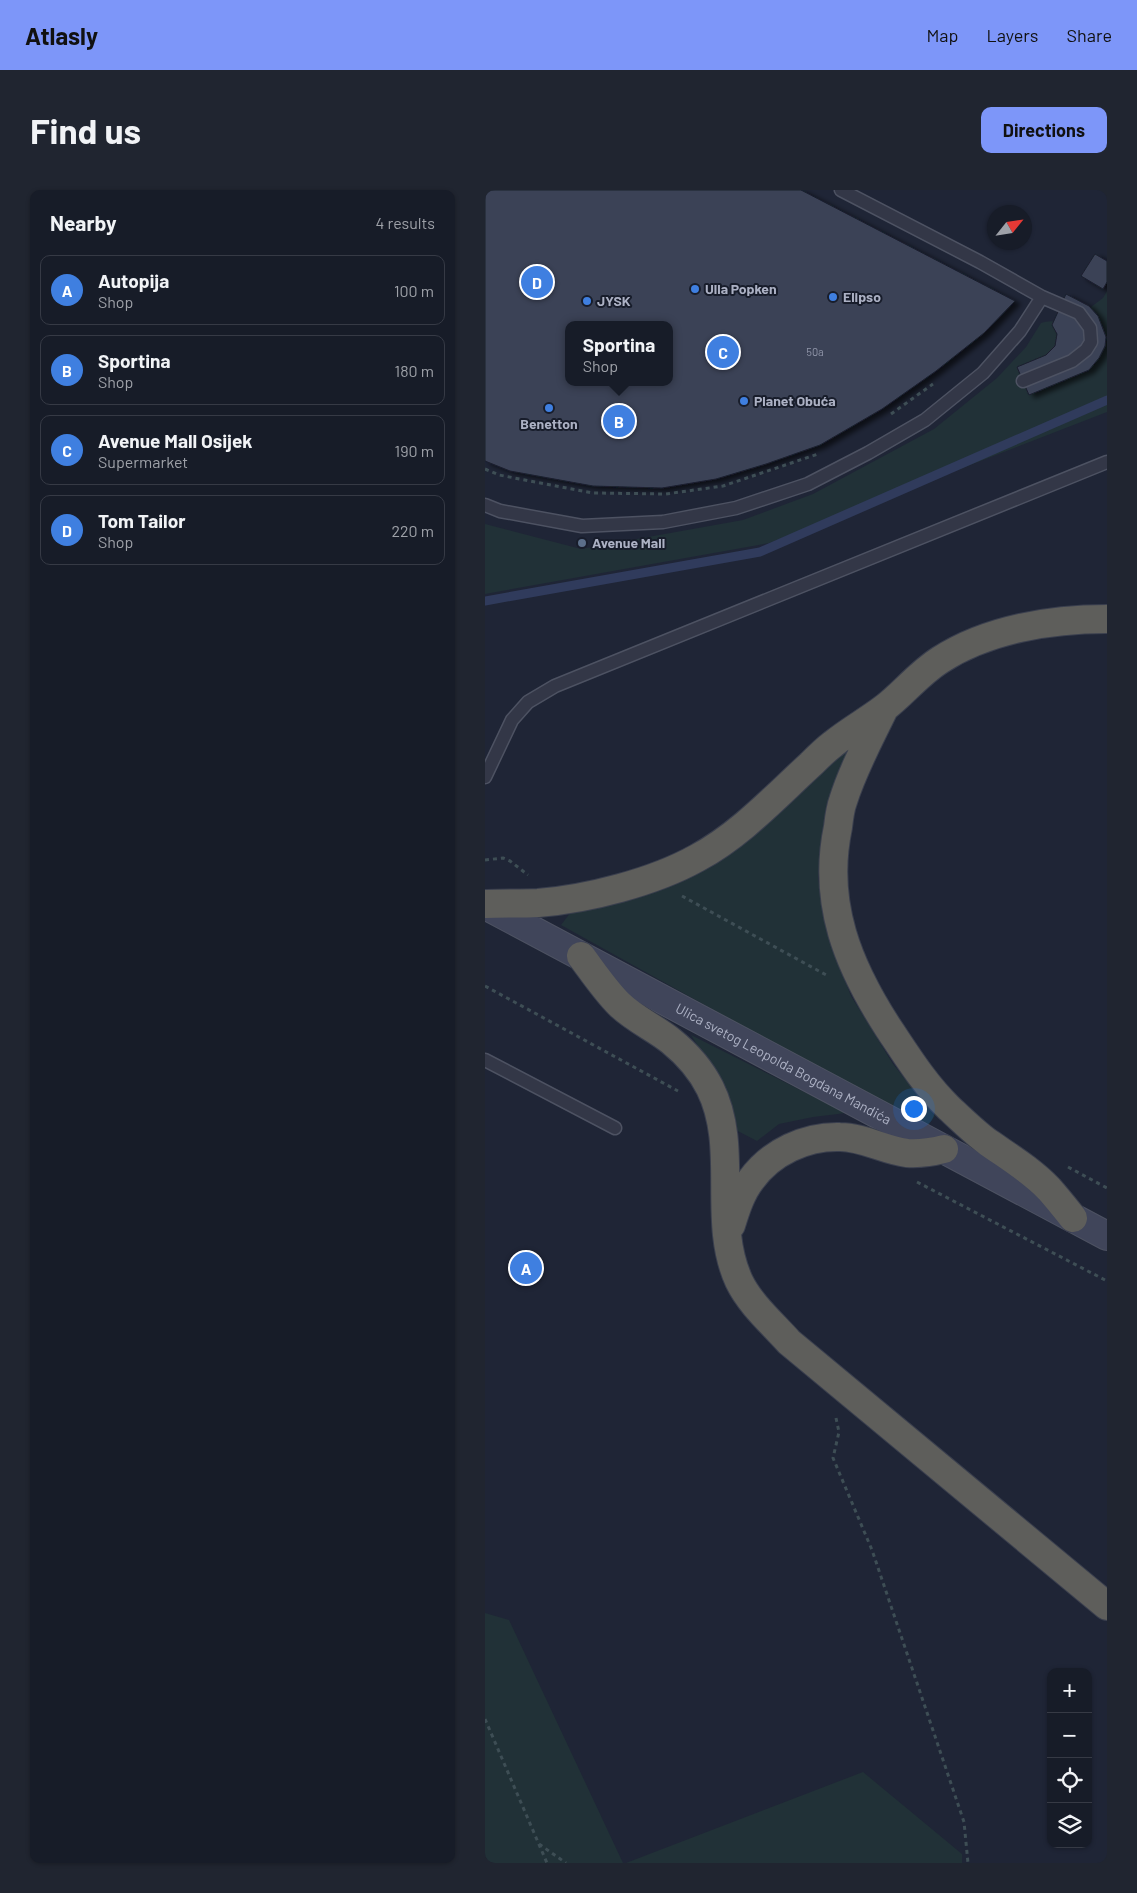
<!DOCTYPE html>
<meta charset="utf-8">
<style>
body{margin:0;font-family:Barlow,sans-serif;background:#202530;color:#f1f3f6}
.controls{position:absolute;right:15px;bottom:15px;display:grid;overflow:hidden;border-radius:10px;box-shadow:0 1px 4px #0004}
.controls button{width:45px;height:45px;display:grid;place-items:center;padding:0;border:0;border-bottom:1px solid #363a45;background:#171c28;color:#f1f3f6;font:25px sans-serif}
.compass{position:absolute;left:502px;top:15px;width:45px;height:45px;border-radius:50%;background:#171c28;box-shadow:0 1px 4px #0004;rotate:60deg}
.you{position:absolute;left:428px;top:918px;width:18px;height:18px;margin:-12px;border:4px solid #fff;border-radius:50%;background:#1a73e8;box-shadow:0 0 0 8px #1a73e833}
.badge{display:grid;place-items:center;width:32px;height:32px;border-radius:50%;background:#7d96f9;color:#fff;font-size:16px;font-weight:700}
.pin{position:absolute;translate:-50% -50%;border:2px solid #fff;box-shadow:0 1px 5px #0006}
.popup{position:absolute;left:80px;top:131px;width:108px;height:65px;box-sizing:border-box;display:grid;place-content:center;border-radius:10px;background:#171c28;filter:drop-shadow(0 1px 4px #0005);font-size:16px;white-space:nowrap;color:#9ea1a8}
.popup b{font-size:19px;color:#f1f3f6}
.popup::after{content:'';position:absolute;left:50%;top:100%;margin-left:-10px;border:10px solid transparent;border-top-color:#171c28}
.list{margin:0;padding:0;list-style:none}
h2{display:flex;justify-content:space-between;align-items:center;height:65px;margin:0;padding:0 20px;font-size:21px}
h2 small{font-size:16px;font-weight:400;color:#9ea1a8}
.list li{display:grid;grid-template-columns:32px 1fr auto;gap:15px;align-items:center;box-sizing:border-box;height:70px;margin:0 10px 10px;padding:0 10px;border:1px solid #363a45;border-radius:10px}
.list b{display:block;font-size:19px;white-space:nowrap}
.list p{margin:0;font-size:16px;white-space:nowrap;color:#9ea1a8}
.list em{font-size:16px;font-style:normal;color:#9ea1a8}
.icon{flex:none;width:28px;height:28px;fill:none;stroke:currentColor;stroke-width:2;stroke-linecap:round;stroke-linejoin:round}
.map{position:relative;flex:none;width:622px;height:1673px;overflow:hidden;border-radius:10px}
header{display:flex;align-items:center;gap:30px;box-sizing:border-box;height:70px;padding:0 25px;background:#7d96f9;color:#111}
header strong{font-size:24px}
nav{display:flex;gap:28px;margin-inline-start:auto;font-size:18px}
.intro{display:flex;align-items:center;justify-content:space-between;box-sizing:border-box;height:120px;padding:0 30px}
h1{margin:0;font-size:35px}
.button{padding:12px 22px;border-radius:10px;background:#7d96f9;color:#111;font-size:18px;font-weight:700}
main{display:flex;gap:30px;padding:0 30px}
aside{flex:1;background:#171c28;border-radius:10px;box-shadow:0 1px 4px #0004}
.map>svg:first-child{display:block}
.green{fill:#213137}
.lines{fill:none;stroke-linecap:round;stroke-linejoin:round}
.stream{stroke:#303b5c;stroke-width:9}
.building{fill:#3b4257;stroke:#1a1f2d;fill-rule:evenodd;filter:url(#shadow)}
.service-casing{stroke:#4d5262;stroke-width:15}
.secondary-casing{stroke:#4d5262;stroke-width:30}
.trunk-casing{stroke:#3a3f4e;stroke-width:30}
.path{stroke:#3e4e55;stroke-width:3;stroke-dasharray:4 4;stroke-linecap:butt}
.service{stroke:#333747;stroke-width:12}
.secondary{stroke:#40455a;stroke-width:28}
.trunk{stroke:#5e5e5b;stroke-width:28}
.shop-dot{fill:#3f7fe0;stroke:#181d2b;stroke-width:2}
.service-dot{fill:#5c6f8a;stroke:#181d2b;stroke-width:2}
.labels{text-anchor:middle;stroke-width:4;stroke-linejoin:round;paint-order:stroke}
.number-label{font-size:11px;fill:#9095a9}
.poi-label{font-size:14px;font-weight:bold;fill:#acb1c4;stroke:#181d2b;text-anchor:start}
.street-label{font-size:14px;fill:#acb1c4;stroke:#181d2b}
</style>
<header>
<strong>Atlasly</strong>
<nav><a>Map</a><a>Layers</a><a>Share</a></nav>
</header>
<div class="intro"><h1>Find us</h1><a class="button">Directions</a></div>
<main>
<aside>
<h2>Nearby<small>4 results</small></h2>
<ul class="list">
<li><span class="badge" style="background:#3f7fe0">A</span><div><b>Autopija</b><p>Shop</p></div><em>100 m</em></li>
<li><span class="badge" style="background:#3f7fe0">B</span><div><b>Sportina</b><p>Shop</p></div><em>180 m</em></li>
<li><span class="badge" style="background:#3f7fe0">C</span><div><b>Avenue Mall Osijek</b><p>Supermarket</p></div><em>190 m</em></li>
<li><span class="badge" style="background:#3f7fe0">D</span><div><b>Tom Tailor</b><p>Shop</p></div><em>220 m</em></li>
</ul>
</aside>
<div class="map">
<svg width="622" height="1673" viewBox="0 0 622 1673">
<defs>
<filter id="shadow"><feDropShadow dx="5.5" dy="3" stdDeviation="2.5" flood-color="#0009"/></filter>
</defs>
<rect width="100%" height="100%" fill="#1f2536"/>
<path class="green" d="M 622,101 L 622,222 L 284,353 L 0,404 L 0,334 L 96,359 L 258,330 L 328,304 L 449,239 L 512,188 L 541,157 L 556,133 C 566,130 570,130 578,138 L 618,108 Z
M 357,557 L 364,563 L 341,616 L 333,689 L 347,758 L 366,806 L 408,874 L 450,926 L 441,938 L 76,735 L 89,718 L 187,694 L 226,677 L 280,632 Z
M 206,845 L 361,923 L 328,927 L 294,934 L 272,951 L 247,938 L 226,877 Z
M 0,1423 L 24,1430 L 138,1673 L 0,1673 Z
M 378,1582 L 477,1664 L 477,1673 L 141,1673 Z"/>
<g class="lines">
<path class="stream" d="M 0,411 L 275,362 L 622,210"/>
</g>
<path class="building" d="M 0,0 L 316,0 L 530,111 L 499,143 L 451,181 L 397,219 L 335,255 L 281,274 L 231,289 L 177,298 L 108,296 L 25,281 L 0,271 ZM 84,135 L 184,135 L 184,192 L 84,192 Z
M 610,64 L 622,71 L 622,92 L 618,99 L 596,86 Z
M 581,104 L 604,116 L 613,126 L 621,147 L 620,156 L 614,168 L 604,180 L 544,205 L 532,177 L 561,165 L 570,156 L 572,144 L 567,135 Z"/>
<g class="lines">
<g class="service-casing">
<path id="service" d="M 538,191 L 587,171 L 601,160 L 606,152 L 605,138 L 594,123 L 557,107
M 0,315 L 15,321 L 97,336 L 178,332 L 251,318 L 323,294 L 383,263 L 440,230 L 498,183 L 535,141 L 557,107 L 495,72 L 356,0
M 0,587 L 27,530 L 43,512 L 70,496 L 622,272
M 0,870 L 130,938"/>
</g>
<g class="secondary-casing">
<g id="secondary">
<path id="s1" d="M 0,715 L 622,1046"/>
</g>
</g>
<g class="trunk-casing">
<path id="trunk" d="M 398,521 C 384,550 368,579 358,611 C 355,619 354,628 353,637 C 337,713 363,776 404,839 C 422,866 440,895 464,918 C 476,929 490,943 504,953 C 524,967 546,980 564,999 C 572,1008 580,1018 588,1028
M 0,714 C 18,713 35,714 53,713 C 103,709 169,692 212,668 C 255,645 290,607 326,574 C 333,567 340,560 348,554 C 364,541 382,531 398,519 C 418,504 433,484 455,470 C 503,439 566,429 622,429
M 96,766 C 108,782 120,800 134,814 C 149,829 170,838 186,851 C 202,864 216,880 225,898 C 255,958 226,1030 254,1091 C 265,1114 287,1133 304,1152 L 622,1416
M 246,1035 C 251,1019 256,1003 266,990 C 286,962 321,946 355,947 C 378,947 399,960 422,963 C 435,964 447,962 459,959"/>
</g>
<path class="path" d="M 406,224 L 448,194
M 0,279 L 14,285 L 108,303 L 181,304 L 238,296 L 333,264
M 0,670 L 18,668 L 25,671 L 43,685
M 197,706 L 343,786
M 0,796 L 193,901
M 583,977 L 622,998
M 432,992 L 622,1091
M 351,1228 L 354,1242 L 348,1268 L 387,1360 L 479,1632 L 483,1673
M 0,1529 L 62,1673
M 54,1654 L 81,1673"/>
<use href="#service" class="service"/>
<use href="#secondary" class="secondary"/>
<use href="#trunk" class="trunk"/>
</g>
<g class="shop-dot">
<circle cx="210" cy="99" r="5"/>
<circle cx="348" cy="107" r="5"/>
<circle cx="102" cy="111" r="5"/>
<circle cx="259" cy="211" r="5"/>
<circle cx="64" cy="218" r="5"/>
</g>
<circle class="service-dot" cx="97" cy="353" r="5"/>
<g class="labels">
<g class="number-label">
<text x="330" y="166">50a</text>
</g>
<g class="poi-label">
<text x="220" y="104">Ulla Popken</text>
<text x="358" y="112">Elipso</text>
<text x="112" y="116">JYSK</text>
<text x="269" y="216">Planet Obuća</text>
<text x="64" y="239" text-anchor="middle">Benetton</text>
<text x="107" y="358">Avenue Mall</text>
</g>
<g class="street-label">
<text dy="5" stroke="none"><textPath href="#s1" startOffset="338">Ulica svetog Leopolda Bogdana Mandića</textPath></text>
</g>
</g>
</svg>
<div class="controls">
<button>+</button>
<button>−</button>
<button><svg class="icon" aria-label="locate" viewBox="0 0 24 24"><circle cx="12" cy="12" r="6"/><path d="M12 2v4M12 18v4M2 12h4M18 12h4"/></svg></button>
<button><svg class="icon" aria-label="layers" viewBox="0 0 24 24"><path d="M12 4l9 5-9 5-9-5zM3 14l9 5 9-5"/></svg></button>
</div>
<svg class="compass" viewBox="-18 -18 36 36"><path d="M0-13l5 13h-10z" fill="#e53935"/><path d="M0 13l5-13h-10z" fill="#9ea1a8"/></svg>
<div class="you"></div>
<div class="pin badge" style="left:41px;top:1078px;background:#3f7fe0">A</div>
<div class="pin badge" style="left:134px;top:231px;background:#3f7fe0">B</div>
<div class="popup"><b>Sportina</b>Shop</div>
<div class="pin badge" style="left:238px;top:162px;background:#3f7fe0">C</div>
<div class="pin badge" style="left:52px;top:92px;background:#3f7fe0">D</div>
</div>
</main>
